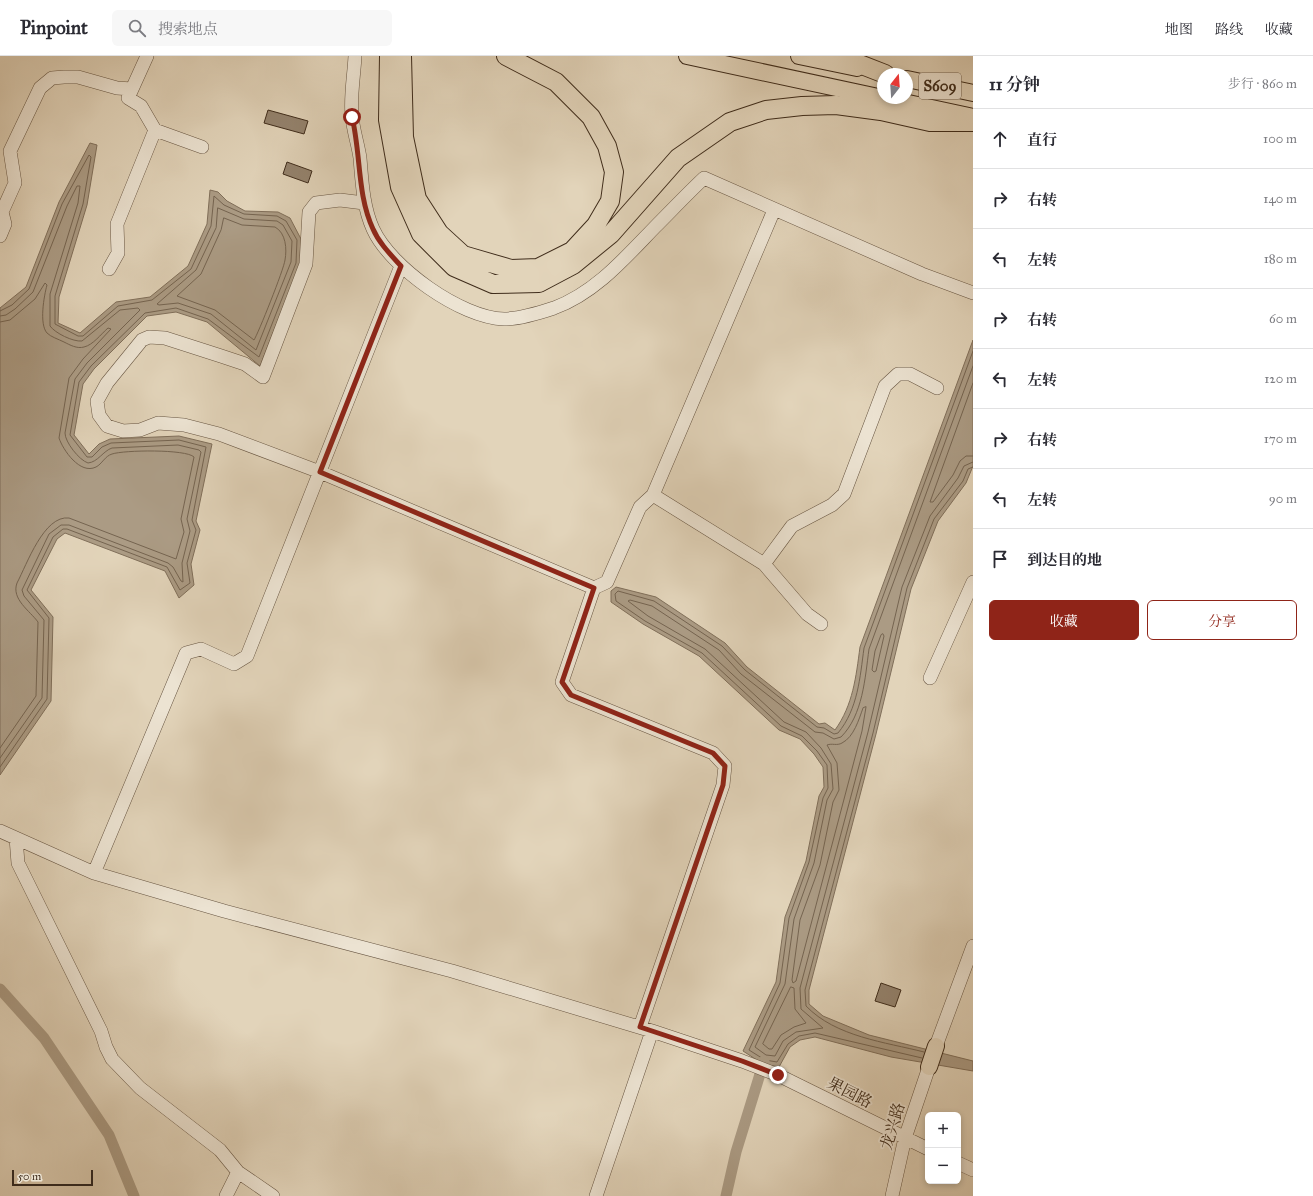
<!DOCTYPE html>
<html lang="zh">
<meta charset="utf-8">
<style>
body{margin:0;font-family:"IM FELL Great Primer","Noto Serif SC",serif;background:#f7f7f7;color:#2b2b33}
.controls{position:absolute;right:12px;bottom:12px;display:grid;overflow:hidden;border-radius:6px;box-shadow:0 2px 6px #0003}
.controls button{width:36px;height:36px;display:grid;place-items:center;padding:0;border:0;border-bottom:1px solid #e1e1e2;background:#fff;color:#2b2b33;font:20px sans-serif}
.compass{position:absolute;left:877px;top:12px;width:36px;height:36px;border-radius:50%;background:#fff;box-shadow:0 2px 6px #0003;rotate:17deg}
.scale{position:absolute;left:12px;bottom:10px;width:81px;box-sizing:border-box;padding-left:4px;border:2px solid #3f2c1b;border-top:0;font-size:11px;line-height:14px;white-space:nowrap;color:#3f2c1b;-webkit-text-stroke:3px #ece3d2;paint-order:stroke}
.stop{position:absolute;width:12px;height:12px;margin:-9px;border:3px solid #8f2418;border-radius:50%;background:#fff}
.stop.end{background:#8f2418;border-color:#fff;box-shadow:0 1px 4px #0008}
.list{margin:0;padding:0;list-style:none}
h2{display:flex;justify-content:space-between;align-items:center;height:52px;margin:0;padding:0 16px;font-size:17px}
h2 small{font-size:13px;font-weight:400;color:#7c7c81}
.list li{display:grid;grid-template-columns:26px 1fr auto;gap:12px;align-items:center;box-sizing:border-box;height:60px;padding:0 16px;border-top:1px solid #e1e1e2}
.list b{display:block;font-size:15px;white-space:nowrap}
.list em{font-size:13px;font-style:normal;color:#7c7c81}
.actions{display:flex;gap:8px;padding:12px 16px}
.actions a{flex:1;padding:9px 0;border:1px solid #8f2418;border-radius:6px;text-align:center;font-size:14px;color:#8f2418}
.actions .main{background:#8f2418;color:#fff}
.icon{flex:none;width:22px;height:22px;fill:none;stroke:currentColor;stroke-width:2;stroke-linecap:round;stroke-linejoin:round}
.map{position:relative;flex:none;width:973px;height:1140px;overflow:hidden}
header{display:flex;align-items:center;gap:24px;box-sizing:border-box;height:56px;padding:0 20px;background:#fff;border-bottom:1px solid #e1e1e2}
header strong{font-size:19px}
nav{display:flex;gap:22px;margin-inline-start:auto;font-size:14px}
.search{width:280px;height:36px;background:#f7f7f7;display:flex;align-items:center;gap:10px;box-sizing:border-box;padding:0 14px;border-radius:6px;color:#7c7c81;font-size:15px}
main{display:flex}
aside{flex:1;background:#fff}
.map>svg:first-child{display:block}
.water{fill:#ab9b84;stroke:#806f5a}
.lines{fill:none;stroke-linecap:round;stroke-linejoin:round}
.shore{stroke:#756450;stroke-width:1}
.canal{stroke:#ab9b84;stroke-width:11}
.building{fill:#94836e;stroke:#3f2c1b}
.minor-casing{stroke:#685643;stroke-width:14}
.major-casing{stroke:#3f2c1b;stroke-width:18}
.highway-casing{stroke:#3f2c1b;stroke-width:20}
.minor{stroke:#ece3d2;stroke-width:13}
.major{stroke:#e2d4ba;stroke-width:16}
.highway{stroke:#e2d4ba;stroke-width:18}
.route{stroke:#8f2418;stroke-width:5}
.labels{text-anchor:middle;stroke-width:3.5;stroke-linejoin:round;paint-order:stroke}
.shield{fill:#ece3d2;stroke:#736352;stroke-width:1}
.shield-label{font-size:15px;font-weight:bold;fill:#3f2c1b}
.street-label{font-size:16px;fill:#3f2c1b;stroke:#ece3d2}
</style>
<header>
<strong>Pinpoint</strong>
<div class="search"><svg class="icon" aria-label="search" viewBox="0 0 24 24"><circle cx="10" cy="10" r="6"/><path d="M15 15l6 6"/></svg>搜索地点</div>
<nav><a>地图</a><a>路线</a><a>收藏</a></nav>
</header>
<main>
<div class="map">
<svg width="973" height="1140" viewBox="0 0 973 1140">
<rect width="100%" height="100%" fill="#e2d4ba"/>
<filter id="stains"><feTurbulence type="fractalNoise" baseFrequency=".005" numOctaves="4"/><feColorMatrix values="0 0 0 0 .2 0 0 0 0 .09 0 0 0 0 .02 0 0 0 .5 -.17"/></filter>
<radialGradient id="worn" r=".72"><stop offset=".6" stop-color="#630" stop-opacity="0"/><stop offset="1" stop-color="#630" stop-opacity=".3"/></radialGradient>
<path class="water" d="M 90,87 L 97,89 L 87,149 L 59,241 L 58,267 L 80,277 L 116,246 L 150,241 L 188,210 L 207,168 L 210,134 L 218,136 L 227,145 L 245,155 L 278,156 L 290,162 L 301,183 L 300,208 L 260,310 L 207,266 L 176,256 L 147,260 L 94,313 L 83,328 L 74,379 L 89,398 L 99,388 L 110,383 L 179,380 L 212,388 L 196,465 L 200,474 L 191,508 L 194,529 L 179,542 L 165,515 L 65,477 L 57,483 L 31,534 L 53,561 L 51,645 L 0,719 L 0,252 L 26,231 L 59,146 Z
M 973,284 L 973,410 L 966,427 L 938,465 L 911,533 L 876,678 L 809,934 L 809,948 L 823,960 L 869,979 L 973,1005 L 973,1015 L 891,1001 L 815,981 L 800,984 L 790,991 L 779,1011 L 763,1008 L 743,995 L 776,926 L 785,861 L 806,805 L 819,740 L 824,731 L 823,711 L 814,698 L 800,683 L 779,674 L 699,600 L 643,568 L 611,546 L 611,535 L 616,531 L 656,541 L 725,587 L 747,611 L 819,668 L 825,667 L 835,674 C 853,649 856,621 860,591 Z"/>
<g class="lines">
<path class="shore" d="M 218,152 L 244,163 L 277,165 L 283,169 L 292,185 L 291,206 L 256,294 L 211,258 L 178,247 L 159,249 L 157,248 L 196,214 L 216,172 Z
M 224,162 L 242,169 L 275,171 C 286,177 287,193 285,204 C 284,213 258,278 254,284 L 215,254 L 177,240 L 201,218 L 221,174 Z
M 0,255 L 12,249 L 29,233 L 62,148 L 89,99 L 91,101 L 83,148 L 55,240 L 55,268 L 78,280 L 83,280 L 118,250 L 152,244 L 191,213 L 211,170 L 214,140 L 224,149 L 244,158 L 277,160 L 286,165 L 297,184 L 296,207 L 259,301 L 208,263 L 176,252 L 145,257 L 91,310 L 79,326 L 70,379 L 87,401 L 92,401 L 102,391 L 111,387 L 179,384 L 206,391 L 192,464 L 196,474 L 187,507 L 190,527 L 180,534 L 167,511 L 67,473 L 63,473 L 53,481 L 27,534 L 49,562 L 47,643 L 0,711
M 0,260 L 6,259 L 15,253 L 33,236 L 67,150 L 77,130 L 80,130 L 78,147 L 50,238 L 50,270 C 55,277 73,286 82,285 L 120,254 L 138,252 L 140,254 L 87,307 L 75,323 L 65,377 C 65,386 79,404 88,407 C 98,406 103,395 112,392 L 178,389 L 199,394 L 201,396 L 187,463 L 190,475 L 182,507 L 183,526 L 181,525 L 173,511 L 168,507 L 69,469 L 61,469 L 49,478 L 22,534 L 24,540 L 44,564 L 42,642 L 0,702
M 0,266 L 10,264 L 35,243 L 45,227 L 47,229 C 44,240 39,268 47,277 C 51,281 58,283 64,286 C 70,289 77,293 84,291 C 93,289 101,278 108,272 L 111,273 L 83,303 L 69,322 L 59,382 C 63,394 80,419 96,411 C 102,408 105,400 112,398 C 124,394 186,393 194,401 L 181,463 L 184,476 L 176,503 L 69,462 C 44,459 27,508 17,527 C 11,543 30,555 38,566 L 36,640 L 0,692
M 973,310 L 869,593 C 865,622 863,659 841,681 L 834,683 L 823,677 L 815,676 L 741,618 L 719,594 L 652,550 L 630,544 L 628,545 L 648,560 L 705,593 L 784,666 L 806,676 L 821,692 L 831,708 L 833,733 L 827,744 L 814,807 L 794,863 L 785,928 L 755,991 L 766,999 L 775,1000 L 783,985 L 796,976 L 823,972 L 801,953 L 800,932 L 868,676 L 902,531 L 930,460 L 958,422 L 964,410 L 973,406
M 973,327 L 930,446 L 933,446 L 953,419 L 960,405 L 966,400 L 973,400
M 883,578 L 884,580 L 876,615 L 874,616 L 872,614 L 875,595 L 881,579 Z
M 866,651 L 862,675 L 796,925 L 793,927 L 792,924 L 800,864 L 820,809 L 833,746 L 839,734 L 837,707 L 827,689 C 832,687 837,690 842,687 C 854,681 859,663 863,652 Z
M 791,931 L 794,932 L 795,953 L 806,967 L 794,971 L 781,979 L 772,993 L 769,993 L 763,988 Z
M 924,996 C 885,986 836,981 806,950 L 805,934 L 873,677 L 907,532 L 934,463 L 963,425 L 968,413 L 973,411
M 922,1002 L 815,977 L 799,980 L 788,988 L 777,1006 L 765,1004 L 749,994 L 780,927 L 789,862 L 809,806 L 823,742 L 828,732 L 827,709 L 817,695 L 802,680 L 781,670 L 702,597 L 645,565 L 616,545 L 615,538 L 618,535 L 654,545 L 722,590 L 745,614 L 817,671 L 824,672 L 834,678 L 838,677 C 858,653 860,621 864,592 L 973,295"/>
<path class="canal" d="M 0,933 L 44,982 L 109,1079 L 134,1140
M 726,1140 L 736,1096 L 764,1005"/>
</g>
<path class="building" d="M 268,54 L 308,65 L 304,78 L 264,67 Z
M 287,106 L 312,115 L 308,127 L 283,118 Z
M 881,927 L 901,934 L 895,951 L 875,945 Z"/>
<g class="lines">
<g class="minor-casing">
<path id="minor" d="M 147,0 L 128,42 L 141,50 L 155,74 L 202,91
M 355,0 C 354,20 350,41 352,60 C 353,74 358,88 360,102 C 362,126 363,151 373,173 C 390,211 461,262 504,263 C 519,263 539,257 554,252 C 595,237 625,202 655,171 C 671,155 687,138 704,122 L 922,218 L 973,237
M 364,147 L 340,144 L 316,147 L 309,156 L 306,208 L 263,321 L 245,308 L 221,300 L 165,282 L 149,281 L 142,284 L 107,327 L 97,345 L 99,359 L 107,370 L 123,375 L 140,374 L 158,367 L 184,369 L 219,378 L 320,416 L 594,532
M 0,180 L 5,168 L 2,156 L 15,127 L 10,95 L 40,32 L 52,22 L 64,21 L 78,21 L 117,32 L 132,33
M 109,213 L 118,197 L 117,168 L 155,74
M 653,439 L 764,508 L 792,470 L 832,449 L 844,438 L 885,330 L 898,318 L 910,318 L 937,332
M 764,508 L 807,558 L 821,568
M 930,622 L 973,526
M 0,775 L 94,817 L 224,855 L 452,915 L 652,975 L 742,1005 L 778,1019 L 928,1093
M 16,782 L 18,807 L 101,975 L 106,991 L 112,1003 L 140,1032 L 220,1094 L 238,1116 L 273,1140
M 94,817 L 186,597 L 201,593 L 234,608 L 247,600 L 401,210
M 640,971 L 723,729 L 725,710 L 713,697 L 571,639 L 562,626 L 594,532 L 607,526 L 640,451 L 653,439 L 774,154
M 936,990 L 973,890
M 958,1107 L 973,1114
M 226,1140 L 238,1116
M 596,1140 L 652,975
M 892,1140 L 905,1082 L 929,1011"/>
</g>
<g class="major-casing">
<path id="major" d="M 687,0 L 883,42
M 799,0 L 857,12
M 907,23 L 973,37
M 885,42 L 973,61
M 929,1011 L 936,990"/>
</g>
<g class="highway-casing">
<path id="highway" d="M 389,0 L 388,64 L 400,131 L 421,178 L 454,211 L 493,228 L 539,227 L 573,209 L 611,178 L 678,102 L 730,66 L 766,54 L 802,50 L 836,49 L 881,55 L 930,66 L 973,66
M 402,0 L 404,81 L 417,143 L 439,177 L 463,199 L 511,213 L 538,212 L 572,195 L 596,169 L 610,145 L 614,116 L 607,90 L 591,61 L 556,26 L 506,0
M 839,0 L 885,18"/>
</g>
<use href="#minor" class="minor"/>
<use href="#major" class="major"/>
<use href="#highway" class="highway"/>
</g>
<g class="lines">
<path class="route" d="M 352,61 C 361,98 357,139 373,173 C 379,187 390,198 401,210 L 320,416 L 594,532 L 562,626 L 571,639 L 713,697 L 725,710 L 723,729 L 640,971 L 742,1005 L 778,1019"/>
</g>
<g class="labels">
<rect class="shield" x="919" y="17" width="42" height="26" rx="3"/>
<g class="shield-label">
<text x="940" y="35">S609</text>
</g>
<g class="street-label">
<text transform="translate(850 1036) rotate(27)" y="6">果园路</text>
<text transform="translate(892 1070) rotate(-73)" y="6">龙兴路</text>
</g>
</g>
<rect width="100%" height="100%" filter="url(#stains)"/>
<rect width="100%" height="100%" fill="url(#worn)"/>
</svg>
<div class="controls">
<button>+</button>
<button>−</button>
</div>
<svg class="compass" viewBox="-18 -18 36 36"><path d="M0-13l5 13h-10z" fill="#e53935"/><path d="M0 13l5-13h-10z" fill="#7c7c81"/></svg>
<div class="scale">50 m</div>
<div class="stop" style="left:352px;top:61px"></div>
<div class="stop end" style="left:778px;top:1019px"></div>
</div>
<aside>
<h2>11 分钟<small>步行 · 860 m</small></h2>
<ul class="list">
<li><svg class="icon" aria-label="ahead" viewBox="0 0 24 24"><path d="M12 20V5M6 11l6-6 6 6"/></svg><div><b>直行</b></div><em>100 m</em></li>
<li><svg class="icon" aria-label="right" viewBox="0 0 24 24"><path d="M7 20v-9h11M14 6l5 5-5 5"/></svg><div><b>右转</b></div><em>140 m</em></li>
<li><svg class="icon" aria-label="left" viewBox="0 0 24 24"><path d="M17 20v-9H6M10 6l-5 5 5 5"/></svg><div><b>左转</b></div><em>180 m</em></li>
<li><svg class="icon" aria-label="right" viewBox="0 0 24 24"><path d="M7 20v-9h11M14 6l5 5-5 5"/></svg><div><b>右转</b></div><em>60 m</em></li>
<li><svg class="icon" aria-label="left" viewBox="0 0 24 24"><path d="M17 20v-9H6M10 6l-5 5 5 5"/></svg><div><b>左转</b></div><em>120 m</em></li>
<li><svg class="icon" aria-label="right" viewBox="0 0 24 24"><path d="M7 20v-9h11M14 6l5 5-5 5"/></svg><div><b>右转</b></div><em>170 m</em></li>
<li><svg class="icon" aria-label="left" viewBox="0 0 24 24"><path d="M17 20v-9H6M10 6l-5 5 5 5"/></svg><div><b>左转</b></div><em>90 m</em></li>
<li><svg class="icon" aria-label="arrive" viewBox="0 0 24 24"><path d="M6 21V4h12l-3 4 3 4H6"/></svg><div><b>到达目的地</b></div></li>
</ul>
<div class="actions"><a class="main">收藏</a><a>分享</a></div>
</aside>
</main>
